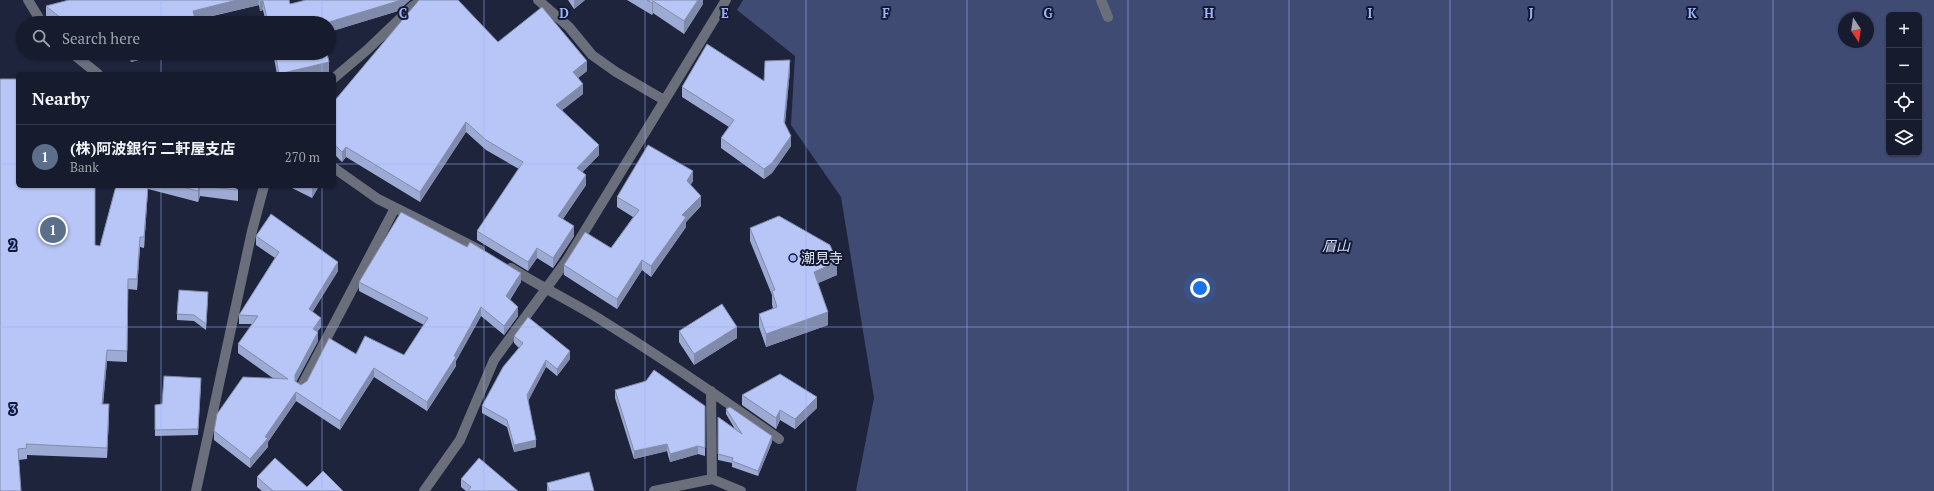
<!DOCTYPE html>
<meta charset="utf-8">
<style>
body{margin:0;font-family:"PT Serif","Noto Sans JP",serif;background:#232839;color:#f1f3f6}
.controls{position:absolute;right:12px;top:12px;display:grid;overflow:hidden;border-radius:6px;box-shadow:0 1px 3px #0004}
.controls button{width:36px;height:36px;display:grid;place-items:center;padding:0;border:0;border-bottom:1px solid #353949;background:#161b2d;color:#f1f3f6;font:20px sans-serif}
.compass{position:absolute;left:1838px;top:12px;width:36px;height:36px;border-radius:50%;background:#161b2d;box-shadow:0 1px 3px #0004;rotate:167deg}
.you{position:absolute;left:1200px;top:288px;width:14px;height:14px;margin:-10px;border:3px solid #fff;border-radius:50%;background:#1a73e8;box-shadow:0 0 0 6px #1a73e833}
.badge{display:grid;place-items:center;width:26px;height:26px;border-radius:50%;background:#9fb3fd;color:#fff;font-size:13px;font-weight:700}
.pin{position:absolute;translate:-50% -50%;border:2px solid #fff;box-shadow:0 1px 4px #0006}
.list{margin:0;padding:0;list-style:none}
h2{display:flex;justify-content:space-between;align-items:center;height:52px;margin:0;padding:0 16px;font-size:17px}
h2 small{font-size:13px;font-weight:400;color:#9ea1aa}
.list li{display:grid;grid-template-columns:26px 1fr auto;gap:12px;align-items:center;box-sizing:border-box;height:64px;padding:0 16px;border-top:1px solid #353949}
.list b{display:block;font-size:15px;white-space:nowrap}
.list p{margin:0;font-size:13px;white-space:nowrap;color:#9ea1aa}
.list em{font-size:13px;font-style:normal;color:#9ea1aa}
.icon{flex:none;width:22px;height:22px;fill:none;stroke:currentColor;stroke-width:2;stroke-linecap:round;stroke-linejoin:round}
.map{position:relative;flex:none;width:1934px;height:491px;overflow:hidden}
.search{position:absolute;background:#161b2d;box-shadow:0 1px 3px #0004;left:16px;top:16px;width:320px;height:44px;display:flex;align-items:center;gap:10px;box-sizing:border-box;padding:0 14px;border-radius:22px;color:#9ea1aa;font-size:15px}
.panel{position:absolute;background:#161b2d;box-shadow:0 1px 3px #0004;left:16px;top:72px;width:320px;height:116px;border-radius:6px}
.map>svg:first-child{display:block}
.green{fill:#404b74;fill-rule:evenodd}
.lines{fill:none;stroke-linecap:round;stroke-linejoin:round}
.minor{stroke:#6b6f7c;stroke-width:10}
.wall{fill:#9daad4}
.shaded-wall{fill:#808bac}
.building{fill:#b7c6f6;stroke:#808bac}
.grid{fill:none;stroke:#9fb3fd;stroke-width:1;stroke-opacity:0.55}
.poi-dot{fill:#9fb3fd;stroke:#141a31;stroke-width:1.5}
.labels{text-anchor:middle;stroke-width:4;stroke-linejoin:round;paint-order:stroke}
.park-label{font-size:14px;font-style:italic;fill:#d1dcfd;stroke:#141a31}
.poi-label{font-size:14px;fill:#e0e5f6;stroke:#141a31;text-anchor:start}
.grid-label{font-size:13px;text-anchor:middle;font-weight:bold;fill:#9fb3fd;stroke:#141a31;stroke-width:4;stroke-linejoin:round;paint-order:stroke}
</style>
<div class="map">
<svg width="1934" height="491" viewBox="0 0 1934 491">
<rect width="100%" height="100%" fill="#1d243c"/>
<path class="green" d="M 743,0 L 1934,0 L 1934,491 L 856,491 L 874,398 L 841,197 L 791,125 L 795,56 L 737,10 ZM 1889,15 L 1919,15 L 1919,153 L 1889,153 ZM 1844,18 L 1868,18 L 1868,42 L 1844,42 Z"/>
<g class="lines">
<path class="minor" d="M 28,0 L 42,23
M 538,0 L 569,27 L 592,55 L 616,72 L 664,100
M 1101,0 L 1108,17
M 72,53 L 98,74
M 334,78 L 367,50 L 413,6 L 424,0
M 334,168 L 378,199 L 480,250
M 511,268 C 539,286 569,300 598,318 C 659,356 720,397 779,439
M 301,387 L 395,208
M 712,479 L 741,491
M 196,491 L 252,231 L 264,186
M 424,491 L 460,440 L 494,360 L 567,260 L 726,0
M 654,491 L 712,479 L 711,391"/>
</g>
<path class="wall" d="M 69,0 L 289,0 L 290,4 L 306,0 L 410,0 L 398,11 L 329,32 L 329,23 L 266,23 L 263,10 L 260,11 L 259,5 L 196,20 L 196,23 L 55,23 L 46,16 L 46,6 Z
M 568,0 L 585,0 L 574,9 Z
M 627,0 L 703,0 L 703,4 L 684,34 L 653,13 L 652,15 Z
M 498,42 L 587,71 L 578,78 L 583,94 L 562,110 L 599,155 L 582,172 L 586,185 L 563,219 L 574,236 L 553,268 L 537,258 L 528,271 L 477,240 L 477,231 L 519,169 L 486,150 L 466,132 L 420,202 L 346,157 L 342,162 L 336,156 L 334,158 L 336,99 Z
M 128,53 L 164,53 L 131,62 Z
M 273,53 L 327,53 L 329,72 L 320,74 L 277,74 Z
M 790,70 L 785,124 L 791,146 L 772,173 L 764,179 L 721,148 L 721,138 L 729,127 L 682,97 L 682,87 L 764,81 Z
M 693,181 L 690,185 L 701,206 L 686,222 L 686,227 L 651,277 L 642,270 L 617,309 L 564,275 L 564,265 L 611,248 L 633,217 L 617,207 L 617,197 Z
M 116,186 L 232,186 L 238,190 L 238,201 L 200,196 L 198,202 L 148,189 L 144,248 L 140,247 L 137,290 L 128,289 L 127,362 L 107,361 L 103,404 L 109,415 L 107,458 L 27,455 L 27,459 L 18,460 L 0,491 L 100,246 Z
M 288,186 L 319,186 L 312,198 Z
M 750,228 L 837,275 L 818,283 L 828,325 L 766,347 L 759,327 L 759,314 L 773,309 L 772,304 L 772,295 L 750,241 Z
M 256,236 L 338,271 L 312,312 L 321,327 L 317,331 L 318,341 L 296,382 L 301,385 L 356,354 L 404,355 L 424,325 L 359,291 L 359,282 L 521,282 L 510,300 L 518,316 L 504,335 L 481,316 L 456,361 L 456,366 L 427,411 L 374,377 L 340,430 L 296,401 L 268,442 L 268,447 L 250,468 L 214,440 L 214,431 L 274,379 L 238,353 L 238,344 L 252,324 L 239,324 L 239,315 L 275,258 L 256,245 Z
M 208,297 L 206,330 L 194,321 L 177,320 L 177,314 Z
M 679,331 L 737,338 L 694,365 L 679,342 Z
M 514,336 L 570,359 L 557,376 L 546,367 L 528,401 L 536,447 L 514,452 L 507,427 L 482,413 L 482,406 L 519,348 L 514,343 Z
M 201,383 L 198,435 L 155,436 L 155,405 L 162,404 Z
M 615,390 L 705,406 L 705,456 L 698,454 L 670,462 L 667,451 L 634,459 L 615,398 Z
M 742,395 L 817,408 L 795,429 L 780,420 L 776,429 L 742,405 Z
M 726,409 L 772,442 L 758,476 L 732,467 L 732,463 L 718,460 L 718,417 L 735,429 L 726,414 Z
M 257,477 L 307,487 L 343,491 L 262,491 L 257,487 Z
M 461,479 L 518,491 L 466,491 L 461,487 Z
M 547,483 L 594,491 L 547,491 Z"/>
<path class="shaded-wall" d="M 237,0 L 259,0 L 259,5 L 193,20 L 193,11 Z
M 400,0 L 410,0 L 398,11 L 329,32 L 329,23 L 326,23 Z
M 574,0 L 585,0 L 574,9 Z
M 698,0 L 703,0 L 703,4 L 684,34 L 684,21 Z
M 260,1 L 263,1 L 263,10 L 260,11 Z
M 653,1 L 653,13 L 652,15 L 652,3 Z
M 131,53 L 164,53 L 131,62 Z
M 790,60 L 790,70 L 784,132 L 784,122 Z
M 587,61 L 587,71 L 573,82 L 573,72 Z
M 329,62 L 329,72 L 320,74 L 279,74 Z
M 583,84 L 583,94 L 556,115 L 556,105 Z
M 466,122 L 466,132 L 420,202 L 420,192 Z
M 791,136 L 791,146 L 772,173 L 764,179 L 764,169 Z
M 599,145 L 599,155 L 577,178 L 577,168 Z
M 336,146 L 336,156 L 334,158 L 334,148 Z
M 346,147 L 346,157 L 342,162 L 342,152 Z
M 693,171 L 693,181 L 687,192 L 687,181 Z
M 586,175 L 586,185 L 558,226 L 558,216 Z
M 148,186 L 148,189 L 144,248 L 144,237 Z
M 200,186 L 200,196 L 198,202 L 198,191 Z
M 313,186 L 319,186 L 312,198 L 312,188 Z
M 701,196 L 701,206 L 686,222 L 686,227 L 651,277 L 651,266 L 682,215 Z
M 574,226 L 574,236 L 553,268 L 553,258 Z
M 140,237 L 140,247 L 137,290 L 137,279 Z
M 537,248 L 537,258 L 528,271 L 528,262 Z
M 642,260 L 642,270 L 617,309 L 617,299 Z
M 338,262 L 338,271 L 309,318 L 309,309 Z
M 837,262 L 837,275 L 814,285 L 814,272 Z
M 521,273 L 521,282 L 506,305 L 506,296 Z
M 481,307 L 481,316 L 456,361 L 456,366 L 427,411 L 427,402 L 454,356 Z
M 518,307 L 518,316 L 504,335 L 504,326 Z
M 828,312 L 828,325 L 766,347 L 766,334 Z
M 321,318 L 321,327 L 313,338 L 313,329 Z
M 737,327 L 737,338 L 694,365 L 694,354 Z
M 318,332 L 318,341 L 295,384 L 295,375 Z
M 107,350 L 107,361 L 102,415 L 102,404 Z
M 570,351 L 570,359 L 557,376 L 557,369 Z
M 546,360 L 546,367 L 527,403 L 527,395 Z
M 374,368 L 374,377 L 340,430 L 340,421 Z
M 296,392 L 296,401 L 268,442 L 268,447 L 250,468 L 250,459 Z
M 817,397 L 817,408 L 795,429 L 795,419 Z
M 109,404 L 109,415 L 107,458 L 107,448 Z
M 780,410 L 780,420 L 776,429 L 776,418 Z
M 772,436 L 772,442 L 758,476 L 758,471 Z
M 536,440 L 536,447 L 514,452 L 514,445 Z
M 667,444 L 667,451 L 634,459 L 634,451 Z
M 698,446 L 698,454 L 670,462 L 670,454 Z"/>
<path class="building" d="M 69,0 L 237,0 L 193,11 L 196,23 L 67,23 L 46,6 Z
M 260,0 L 289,0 L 290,4 L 306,0 L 400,0 L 398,1 L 326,23 L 268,23 L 263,1 L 260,1 Z
M 419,0 L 458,0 L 498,42 L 542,7 L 587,61 L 573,72 L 583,84 L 556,105 L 599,145 L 577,168 L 586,175 L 558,216 L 574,226 L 553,258 L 537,248 L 528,262 L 477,231 L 523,162 L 486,140 L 466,122 L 420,192 L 346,147 L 342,152 L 336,146 L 334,148 L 334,94 L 335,93 L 336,99 Z
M 647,0 L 698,0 L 684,21 L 653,1 L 652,3 Z
M 707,44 L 764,81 L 765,61 L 790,60 L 784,122 L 791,136 L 772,163 L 764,169 L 721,138 L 734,120 L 682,87 Z
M 275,53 L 327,53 L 329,62 L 279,74 Z
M 0,79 L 18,79 L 18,186 L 95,186 L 95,245 L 100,246 L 116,186 L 148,186 L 144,237 L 140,237 L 137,279 L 128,279 L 127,351 L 107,350 L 102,404 L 109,404 L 107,448 L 26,444 L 27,448 L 18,449 L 21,491 L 0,491 Z
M 648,145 L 693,171 L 687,181 L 701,196 L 682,215 L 686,217 L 651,266 L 642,260 L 617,299 L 564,265 L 585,232 L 611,248 L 639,210 L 617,197 Z
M 178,186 L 199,186 L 198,191 Z
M 202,186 L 232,186 L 238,190 Z
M 307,186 L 313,186 L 312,188 Z
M 401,212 L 467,247 L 470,242 L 521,273 L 506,296 L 518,307 L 504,326 L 481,307 L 454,356 L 456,357 L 427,402 L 374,368 L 340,421 L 296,392 L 265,437 L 268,438 L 250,459 L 214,431 L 217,414 L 243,377 L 288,379 L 238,344 L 258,316 L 239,315 L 279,252 L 256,236 L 271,214 L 338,262 L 309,309 L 321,318 L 313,329 L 318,332 L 295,375 L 295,381 L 301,385 L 307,381 L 329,338 L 356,354 L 365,336 L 404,355 L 428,318 L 359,282 Z
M 779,216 L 830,245 L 837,262 L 814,272 L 828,312 L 766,334 L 759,314 L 777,307 L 772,291 L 775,290 L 750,228 Z
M 179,290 L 208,292 L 206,324 L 194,315 L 177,314 Z
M 722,304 L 737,327 L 694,354 L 679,331 Z
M 528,317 L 570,351 L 557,369 L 546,360 L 527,395 L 536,440 L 514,445 L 507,420 L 482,406 L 503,367 L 523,343 L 514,336 Z
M 654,370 L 705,406 L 705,448 L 698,446 L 670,454 L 667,444 L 634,451 L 615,390 L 646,381 Z
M 780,374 L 817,397 L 795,419 L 780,410 L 776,418 L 742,395 Z
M 164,376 L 201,378 L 198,429 L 155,430 L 155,405 L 162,404 Z
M 730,407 L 772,436 L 758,471 L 732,461 L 733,458 L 718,454 L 718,417 L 742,434 L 726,409 Z
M 275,458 L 307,487 L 323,471 L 343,491 L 273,491 L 257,477 Z
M 479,458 L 518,491 L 468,491 L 471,487 L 461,479 Z
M 589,472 L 594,491 L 549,491 L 547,483 Z"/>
<path class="grid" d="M 161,0 L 161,23M 322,0 L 322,23M 484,0 L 484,491M 645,0 L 645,491M 806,0 L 806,491M 967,0 L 967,491M 1128,0 L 1128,491M 1289,0 L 1289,491M 1450,0 L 1450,491M 1612,0 L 1612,491M 1773,0 L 1773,491M 161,53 L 161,74M 322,53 L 322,74M 0,164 L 18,164M 334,164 L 1934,164M 161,186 L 161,491M 322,186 L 322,491M 0,327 L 1934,327"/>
<circle class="poi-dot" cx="793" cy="258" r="4"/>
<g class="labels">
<g class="park-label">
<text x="1336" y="251">眉山</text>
</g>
<g class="poi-label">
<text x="801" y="263">潮見寺</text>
</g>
</g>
<g class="grid-label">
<text x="403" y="18">C</text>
<text x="564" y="18">D</text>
<text x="725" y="18">E</text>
<text x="886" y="18">F</text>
<text x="1048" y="18">G</text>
<text x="1209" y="18">H</text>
<text x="1370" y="18">I</text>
<text x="1531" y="18">J</text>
<text x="1692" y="18">K</text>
<text x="13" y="250">2</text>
<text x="13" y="414">3</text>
</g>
</svg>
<div class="controls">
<button>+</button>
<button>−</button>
<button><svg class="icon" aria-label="locate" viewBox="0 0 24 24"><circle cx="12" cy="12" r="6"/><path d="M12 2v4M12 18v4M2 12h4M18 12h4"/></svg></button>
<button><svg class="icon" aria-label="layers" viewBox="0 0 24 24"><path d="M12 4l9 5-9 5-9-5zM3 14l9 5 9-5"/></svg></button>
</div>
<svg class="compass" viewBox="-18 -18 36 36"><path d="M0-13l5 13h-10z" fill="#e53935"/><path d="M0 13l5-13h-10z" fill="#9ea1aa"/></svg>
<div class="you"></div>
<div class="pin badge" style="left:53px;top:230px;background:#5c6f8a">1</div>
<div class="search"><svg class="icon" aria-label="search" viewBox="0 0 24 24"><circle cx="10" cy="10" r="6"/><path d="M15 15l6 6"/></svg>Search here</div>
<section class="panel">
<h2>Nearby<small></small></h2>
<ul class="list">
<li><span class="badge" style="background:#5c6f8a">1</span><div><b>(株)阿波銀行 二軒屋支店</b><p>Bank</p></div><em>270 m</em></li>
</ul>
</section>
</div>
